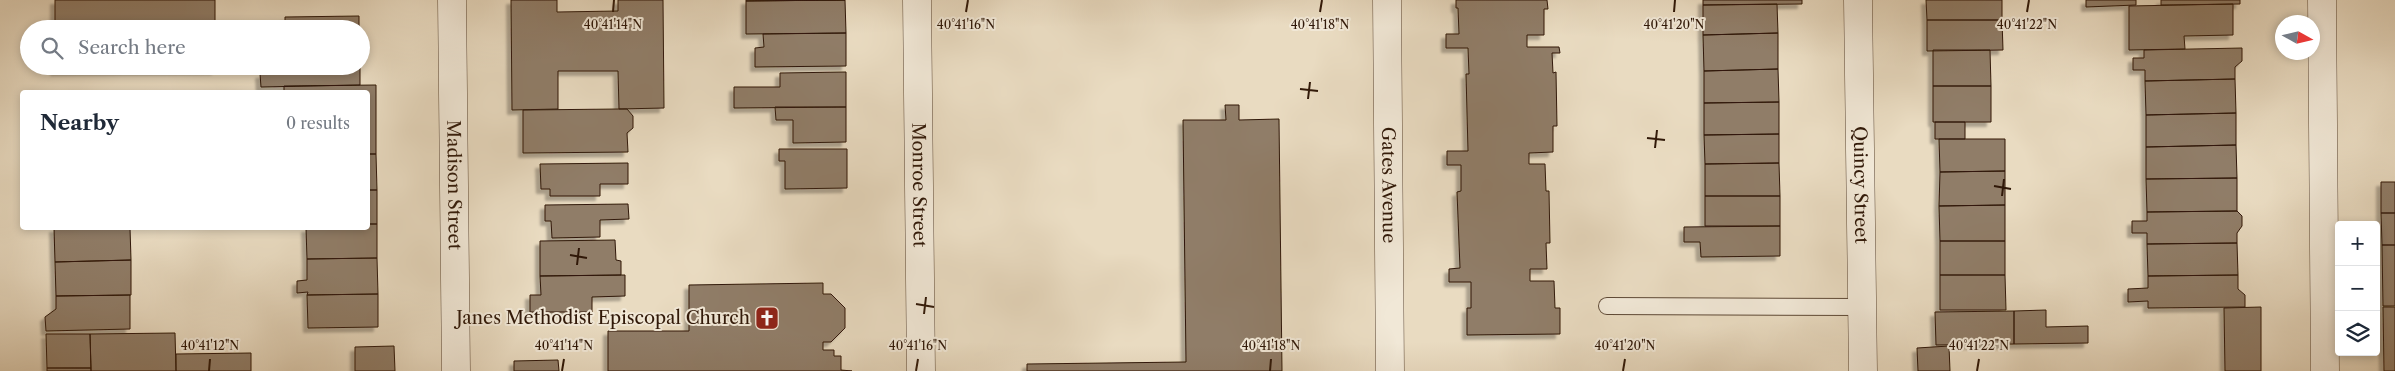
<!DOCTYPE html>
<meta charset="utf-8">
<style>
body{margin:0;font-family:"Libre Caslon Text",serif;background:#f6f6f7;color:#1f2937}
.controls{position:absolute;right:15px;bottom:15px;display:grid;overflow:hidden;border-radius:5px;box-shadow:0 2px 8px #0003}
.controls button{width:45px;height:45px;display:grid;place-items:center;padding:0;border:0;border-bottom:1px solid #e0e1e3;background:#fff;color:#1f2937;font:25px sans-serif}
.compass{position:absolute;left:2275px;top:15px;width:45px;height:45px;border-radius:50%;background:#fff;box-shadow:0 2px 8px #0003;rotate:98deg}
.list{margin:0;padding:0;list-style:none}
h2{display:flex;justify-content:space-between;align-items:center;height:65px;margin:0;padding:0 20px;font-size:21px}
h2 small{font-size:16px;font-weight:400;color:#747a83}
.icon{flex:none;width:28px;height:28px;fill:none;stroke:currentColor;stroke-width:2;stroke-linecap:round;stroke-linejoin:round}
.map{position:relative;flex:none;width:2395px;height:371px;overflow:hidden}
.search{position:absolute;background:#fff;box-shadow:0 2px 8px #0003;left:20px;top:20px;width:350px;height:55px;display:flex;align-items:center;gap:12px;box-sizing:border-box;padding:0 18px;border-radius:28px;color:#747a83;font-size:19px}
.panel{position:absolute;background:#fff;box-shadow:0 2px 8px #0003;left:20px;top:90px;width:350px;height:140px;border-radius:5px}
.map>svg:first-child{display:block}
.building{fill:#907d68;stroke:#301808;filter:url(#shadow)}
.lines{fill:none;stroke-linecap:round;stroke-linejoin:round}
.service-casing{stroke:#5e4936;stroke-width:18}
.minor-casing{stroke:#5e4936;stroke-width:29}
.service{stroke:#f1e8d7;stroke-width:16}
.minor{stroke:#f1e8d7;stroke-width:28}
.ticks{fill:none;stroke:#301808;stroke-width:2}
.labels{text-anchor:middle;stroke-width:4;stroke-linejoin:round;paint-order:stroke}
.street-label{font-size:18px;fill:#301808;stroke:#f1e8d7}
.poi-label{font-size:18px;fill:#301808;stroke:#f1e8d7;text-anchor:end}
.ticks-label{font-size:12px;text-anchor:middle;fill:#301808;stroke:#f1e8d7;stroke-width:4;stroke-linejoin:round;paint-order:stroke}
</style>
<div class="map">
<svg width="2395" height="371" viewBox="0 0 2395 371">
<defs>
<filter id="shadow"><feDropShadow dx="-4.5" dy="4.5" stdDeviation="1" flood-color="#0004"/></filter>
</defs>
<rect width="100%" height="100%" fill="#e9dbc1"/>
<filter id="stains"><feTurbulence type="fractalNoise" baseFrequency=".004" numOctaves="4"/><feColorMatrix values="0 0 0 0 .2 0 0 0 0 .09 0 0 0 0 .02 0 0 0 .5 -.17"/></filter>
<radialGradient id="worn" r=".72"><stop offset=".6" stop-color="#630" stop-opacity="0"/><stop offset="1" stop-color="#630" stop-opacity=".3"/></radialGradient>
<path class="building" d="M 55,0 L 215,0 L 215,29 L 55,29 Z
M 511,0 L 557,0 L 557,12 L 618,11 L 618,0 L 663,0 L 664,108 L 619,109 L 618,71 L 558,71 L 558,109 L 512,110 Z
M 746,0 L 845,0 L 746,1 Z
M 845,0 L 846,33 L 746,34 L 746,1 Z
M 1456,0 L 1547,0 L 1548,9 L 1544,9 L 1544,35 L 1527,35 L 1527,47 L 1559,47 L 1560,53 L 1552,53 L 1553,73 L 1556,72 L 1557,126 L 1553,126 L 1553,152 L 1529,153 L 1529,164 L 1545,164 L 1546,191 L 1549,191 L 1550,243 L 1546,243 L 1547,269 L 1530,269 L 1530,281 L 1554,281 L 1555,308 L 1560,308 L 1560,334 L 1467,335 L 1467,308 L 1471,308 L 1471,282 L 1449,282 L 1449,269 L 1460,268 L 1457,192 L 1461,191 L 1461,165 L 1447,165 L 1447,151 L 1468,151 L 1466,74 L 1469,74 L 1468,48 L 1446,48 L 1446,34 L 1459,34 L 1458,8 L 1456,8 Z
M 1703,0 L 1802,0 L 1802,4 L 1703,5 Z
M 1926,0 L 2002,0 L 2002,20 L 1927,20 Z
M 2086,0 L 2136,0 L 2136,5 L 2086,7 Z
M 2161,0 L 2240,0 L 2240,4 L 2161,5 Z
M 1777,4 L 1778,33 L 1703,35 L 1703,5 Z
M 2233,4 L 2233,35 L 2184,36 L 2185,49 L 2129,50 L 2129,6 Z
M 359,16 L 359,29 L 285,29 L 285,17 Z
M 1927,20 L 2002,20 L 2003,50 L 1927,51 Z
M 846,33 L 846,66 L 755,67 L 755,48 L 764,47 L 763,34 Z
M 1778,33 L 1778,69 L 1704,71 L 1703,35 Z
M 2242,48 L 2242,61 L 2235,67 L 2235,79 L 2145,81 L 2145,70 L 2133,70 L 2133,58 L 2144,58 L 2144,50 Z
M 1933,50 L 1990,50 L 1991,86 L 1933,86 Z
M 55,66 L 216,66 L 216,70 L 55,71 Z
M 285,66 L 360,66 L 360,85 L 261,87 L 260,74 L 286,73 Z
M 1778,69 L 1779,102 L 1704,103 L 1704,71 Z
M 846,72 L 846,107 L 734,108 L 734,87 L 780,87 L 780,73 Z
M 2235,79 L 2236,113 L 2146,115 L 2145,81 Z
M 376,85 L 376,154 L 368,154 L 368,92 L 284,92 L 284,86 Z
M 1933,86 L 1991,86 L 1991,122 L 1933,122 Z
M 1779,102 L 1779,134 L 1704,135 L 1704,103 Z
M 1225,105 L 1239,105 L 1239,120 L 1279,119 L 1282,371 L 1027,371 L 1027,364 L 1186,362 L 1183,120 L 1226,120 Z
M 775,107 L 846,107 L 846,142 L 793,143 L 793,120 L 776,120 Z
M 619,109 L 627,109 L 633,116 L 633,128 L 627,133 L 628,152 L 523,153 L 523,110 Z
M 2236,113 L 2236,145 L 2146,147 L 2146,115 Z
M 1935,122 L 1965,122 L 1965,139 L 1935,139 Z
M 1779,134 L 1779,163 L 1705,164 L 1704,135 Z
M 1939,139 L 2005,139 L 2005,171 L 1940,172 Z
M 2236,145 L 2237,178 L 2146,179 L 2146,147 Z
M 779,149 L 847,149 L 847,188 L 785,189 L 785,161 L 779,161 Z
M 368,154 L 376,154 L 377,190 L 368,190 Z
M 628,163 L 628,184 L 600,184 L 600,196 L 550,196 L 550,189 L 541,189 L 540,164 Z
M 1779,163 L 1780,196 L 1705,196 L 1705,164 Z
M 2005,171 L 2005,205 L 1939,206 L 1940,172 Z
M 2237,178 L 2237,211 L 2147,212 L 2146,179 Z
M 2381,182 L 2395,182 L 2395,213 L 2381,213 Z
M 368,190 L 377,190 L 377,224 L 368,224 Z
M 1705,196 L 1780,196 L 1780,226 L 1705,226 Z
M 628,204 L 629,219 L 600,220 L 600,237 L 552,238 L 551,221 L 545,221 L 545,205 Z
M 2005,205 L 2005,241 L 1940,241 L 1939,206 Z
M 2237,211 L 2242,216 L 2242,226 L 2237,233 L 2237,243 L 2147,244 L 2147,233 L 2132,233 L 2132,221 L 2147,221 L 2147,212 Z
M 2381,213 L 2395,213 L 2395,245 L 2382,245 Z
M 368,224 L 377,224 L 377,258 L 307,259 L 306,228 L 368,228 Z
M 1780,226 L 1780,256 L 1701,257 L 1700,242 L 1684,242 L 1684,227 Z
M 54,228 L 130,228 L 131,260 L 55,262 Z
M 615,240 L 616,260 L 621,261 L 621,275 L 540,276 L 540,241 Z
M 1940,241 L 2005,241 L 2005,275 L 1940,275 Z
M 2237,243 L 2238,275 L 2148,276 L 2147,244 Z
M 2382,245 L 2395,245 L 2395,306 L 2383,306 Z
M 377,258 L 378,294 L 307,295 L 308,292 L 297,293 L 297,281 L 307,280 L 307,259 Z
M 131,260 L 131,295 L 56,296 L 55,262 Z
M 625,275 L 625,296 L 592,297 L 592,312 L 530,312 L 530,295 L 541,295 L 540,276 Z
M 1940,275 L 2005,275 L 2006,310 L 1940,310 Z
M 2238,275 L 2238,289 L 2245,295 L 2245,307 L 2148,308 L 2148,301 L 2128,302 L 2128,289 L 2148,288 L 2148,276 Z
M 823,283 L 823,294 L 831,294 L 845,308 L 845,328 L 831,342 L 823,342 L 823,350 L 834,350 L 834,356 L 841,356 L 841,370 L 852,371 L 608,371 L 608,331 L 689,331 L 689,285 Z
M 378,294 L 378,327 L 308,328 L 307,295 Z
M 130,295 L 130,329 L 46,331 L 45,317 L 56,309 L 56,296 Z
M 2261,307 L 2261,371 L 2225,371 L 2224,308 Z
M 2383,307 L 2395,307 L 2395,371 L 2384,371 Z
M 2046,310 L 2046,327 L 2088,326 L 2088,343 L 2014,344 L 2014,311 Z
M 2014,311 L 2014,344 L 1936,345 L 1935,312 Z
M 175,333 L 176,371 L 91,371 L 90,334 Z
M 46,334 L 90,334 L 91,368 L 47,368 Z
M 394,346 L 395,371 L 355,371 L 355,347 Z
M 1949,346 L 1950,371 L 1918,371 L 1917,348 Z
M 251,353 L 251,371 L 176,371 L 176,354 Z
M 558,360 L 559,371 L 514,371 L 514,361 Z
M 47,368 L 91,368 L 91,371 L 47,371 Z"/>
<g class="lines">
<g class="service-casing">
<path id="service" d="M 1607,306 L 1863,307"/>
</g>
<g class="minor-casing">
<g id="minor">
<path id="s1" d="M 452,0 L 456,371"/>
<path id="s2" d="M 917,0 L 921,371"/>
<path id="s3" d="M 1387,0 L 1390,371"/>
<path id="s4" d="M 1858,0 L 1863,371"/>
<path d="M 2322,0 L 2325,371"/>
</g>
</g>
<use href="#service" class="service"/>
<use href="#minor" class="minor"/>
</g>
<path class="ticks" d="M 613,12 L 614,0M 966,12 L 968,0M 1320,12 L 1322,0M 1674,12 L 1675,0M 2027,12 L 2029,0M 1300,89 L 1318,91M 1308,99 L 1310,82M 1647,138 L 1665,140M 1655,148 L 1657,130M 1994,186 L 2011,189M 2002,196 L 2004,179M 570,255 L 587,258M 577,265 L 579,248M 916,304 L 934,307M 924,314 L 926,297M 209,371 L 210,359M 562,371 L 564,359M 916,371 L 918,359M 1270,371 L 1271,359M 1623,371 L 1625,359M 1977,371 L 1979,359"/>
<defs>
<g id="church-square" transform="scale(1.25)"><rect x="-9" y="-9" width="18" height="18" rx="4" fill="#8f2418" stroke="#f1e8d7"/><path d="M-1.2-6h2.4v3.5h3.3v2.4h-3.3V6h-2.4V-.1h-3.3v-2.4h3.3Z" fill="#fff"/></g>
</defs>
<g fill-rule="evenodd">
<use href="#church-square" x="767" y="318"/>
</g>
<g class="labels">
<g class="street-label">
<text dy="6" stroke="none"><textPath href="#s4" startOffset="185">Quincy Street</textPath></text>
<text dy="6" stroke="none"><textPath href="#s1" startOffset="185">Madison Street</textPath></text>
<text dy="6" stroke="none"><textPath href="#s2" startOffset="185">Monroe Street</textPath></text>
<text dy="6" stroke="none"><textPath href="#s3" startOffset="185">Gates Avenue</textPath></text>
</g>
<g class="poi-label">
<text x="750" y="324">Janes Methodist Episcopal Church</text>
</g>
</g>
<g class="ticks-label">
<text x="613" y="29">40°41'14"N</text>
<text x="966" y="29">40°41'16"N</text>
<text x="1320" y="29">40°41'18"N</text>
<text x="1674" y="29">40°41'20"N</text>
<text x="2027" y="29">40°41'22"N</text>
<text x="210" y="350">40°41'12"N</text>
<text x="564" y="350">40°41'14"N</text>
<text x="918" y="350">40°41'16"N</text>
<text x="1271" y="350">40°41'18"N</text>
<text x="1625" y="350">40°41'20"N</text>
<text x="1979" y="350">40°41'22"N</text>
</g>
<rect width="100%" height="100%" filter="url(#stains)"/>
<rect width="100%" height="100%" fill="url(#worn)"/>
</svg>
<div class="controls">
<button>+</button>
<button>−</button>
<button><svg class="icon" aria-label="layers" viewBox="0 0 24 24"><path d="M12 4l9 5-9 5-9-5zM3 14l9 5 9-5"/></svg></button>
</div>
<svg class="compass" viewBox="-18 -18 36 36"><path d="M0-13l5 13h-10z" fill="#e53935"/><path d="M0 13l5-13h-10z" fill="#747a83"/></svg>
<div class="search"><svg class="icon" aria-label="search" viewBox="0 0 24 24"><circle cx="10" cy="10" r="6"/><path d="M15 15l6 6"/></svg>Search here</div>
<section class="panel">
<h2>Nearby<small>0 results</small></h2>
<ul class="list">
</ul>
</section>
</div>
